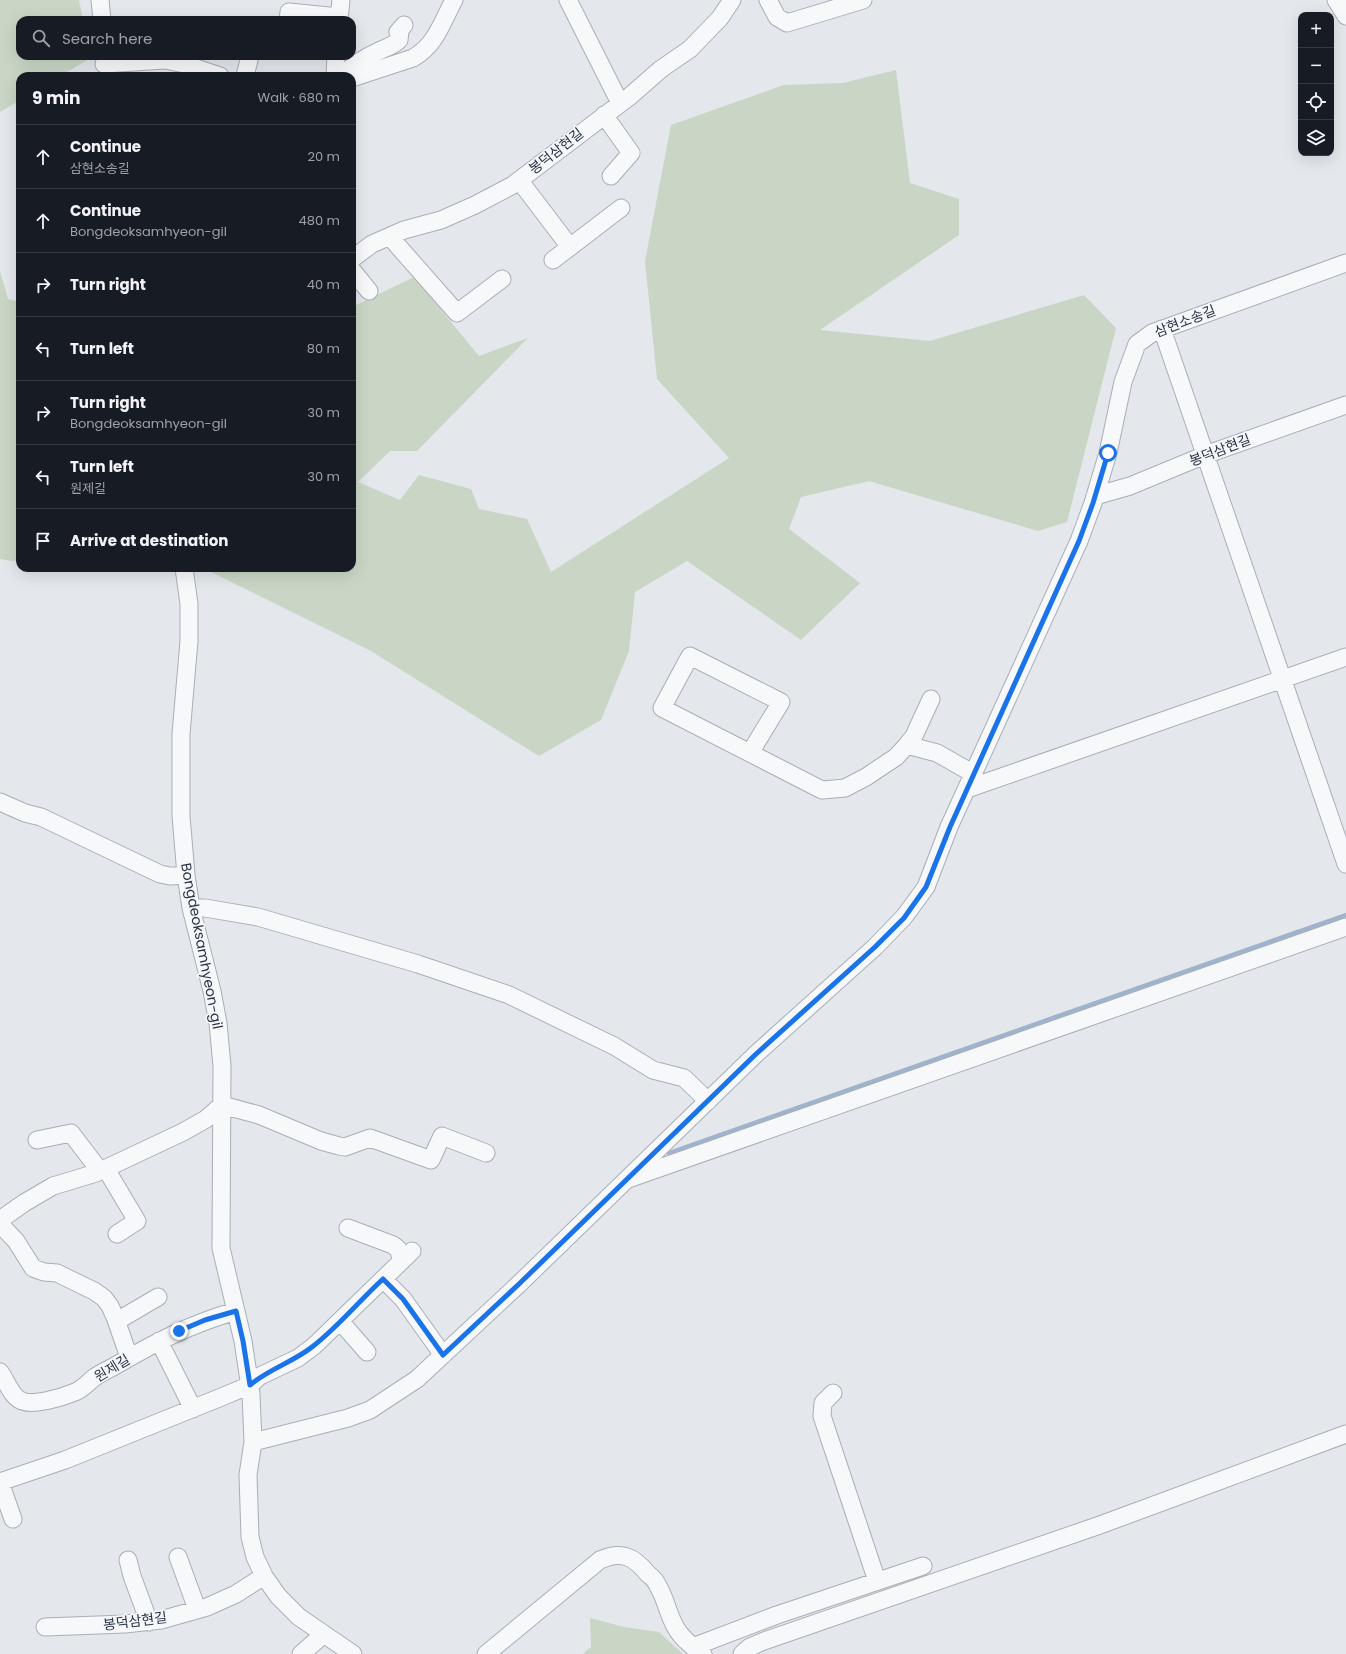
<!DOCTYPE html>
<meta charset="utf-8">
<style>
body{margin:0;font-family:Poppins,"Noto Sans KR",sans-serif;background:#20242c;color:#f1f3f6}
.controls{position:absolute;right:12px;top:12px;display:grid;overflow:hidden;border-radius:8px;box-shadow:0 4px 16px #0002}
.controls button{width:36px;height:36px;display:grid;place-items:center;padding:0;border:0;border-bottom:1px solid #363941;background:#171b24;color:#f1f3f6;font:20px sans-serif}
.stop{position:absolute;width:12px;height:12px;margin:-9px;border:3px solid #1a73e8;border-radius:50%;background:#fff}
.stop.end{background:#1a73e8;border-color:#fff;box-shadow:0 1px 4px #0008}
.list{margin:0;padding:0;list-style:none}
h2{display:flex;justify-content:space-between;align-items:center;height:52px;margin:0;padding:0 16px;font-size:17px}
h2 small{font-size:13px;font-weight:400;color:#9ea1a6}
.list li{display:grid;grid-template-columns:26px 1fr auto;gap:12px;align-items:center;box-sizing:border-box;height:64px;padding:0 16px;border-top:1px solid #363941}
.list b{display:block;font-size:15px;white-space:nowrap}
.list p{margin:0;font-size:13px;white-space:nowrap;color:#9ea1a6}
.list em{font-size:13px;font-style:normal;color:#9ea1a6}
.icon{flex:none;width:22px;height:22px;fill:none;stroke:currentColor;stroke-width:2;stroke-linecap:round;stroke-linejoin:round}
.map{position:relative;flex:none;width:1346px;height:1654px;overflow:hidden}
.search{position:absolute;background:#171b24;box-shadow:0 4px 16px #0002;left:16px;top:16px;width:340px;height:44px;display:flex;align-items:center;gap:10px;box-sizing:border-box;padding:0 14px;border-radius:12px;color:#9ea1a6;font-size:15px}
.panel{position:absolute;background:#171b24;box-shadow:0 4px 16px #0002;left:16px;top:72px;width:340px;height:500px;border-radius:12px}
.map>svg:first-child{display:block}
.green{fill:#c9d6c5}
.lines{fill:none;stroke-linecap:round;stroke-linejoin:round}
.stream{stroke:#9fb4cc;stroke-width:4.5}
.minor-casing{stroke:#a9aeb7;stroke-width:19}
.minor{stroke:#f7f8fa;stroke-width:17}
.route{stroke:#1a73e8;stroke-width:5}
.labels{text-anchor:middle;stroke-width:3.5;stroke-linejoin:round;paint-order:stroke}
.street-label{font-size:14px;fill:#2b3445;stroke:#f4f6f9}
</style>
<div class="map">
<svg width="1346" height="1654" viewBox="0 0 1346 1654">
<rect width="100%" height="100%" fill="#e4e7ec"/>
<path class="green" d="M 0,0 L 79,0 L 83,20 L 20,20 L 20,56 L 89,56 L 89,59 L 60,76 L 20,76 L 20,100 L 0,112 Z
M 896,70 L 910,183 L 959,199 L 959,235 L 820,330 L 930,341 L 1084,295 L 1116,328 L 1067,522 L 1038,531 L 869,481 L 801,497 L 789,529 L 860,583 L 801,640 L 687,561 L 635,592 L 629,651 L 601,720 L 539,756 L 371,651 L 203,568 L 352,568 L 352,307 L 414,277 L 479,356 L 528,338 L 417,451 L 390,451 L 358,482 L 400,500 L 419,475 L 471,489 L 479,509 L 527,519 L 551,572 L 729,458 L 657,379 L 645,261 L 671,125 L 784,85 L 843,83 Z
M 0,271 L 8,299 L 20,302 L 20,560 L 12,561 L 0,559 Z
M 590,1618 L 624,1627 L 659,1632 L 683,1654 L 583,1654 L 591,1647 Z"/>
<g class="lines">
<path class="stream" d="M 669,1153 L 1346,915"/>
<g class="minor-casing">
<path id="minor" d="M 100,0 L 102,20
M 568,0 L 620,103
M 768,0 L 777,17 L 787,23 L 863,0
M 1336,0 L 1346,16
M 288,20 L 289,12 L 339,17
M 339,20 L 341,0
M 104,64 L 165,60 L 184,64 L 220,76
M 245,76 L 250,56
M 335,76 L 336,56
M 341,76 C 352,66 365,57 379,51 C 387,47 393,46 399,40 L 400,31 L 398,32 L 404,25
M 352,78 L 413,58 C 436,45 442,22 454,0
M 604,115 L 631,153 L 611,176
M 519,180 L 570,247 L 621,208
M 390,237 L 457,313 L 502,279
M 352,259 L 372,244 L 404,230 L 441,220 L 475,205 L 513,185 L 629,97 L 661,69 L 690,49 L 720,18 L 732,0
M 553,260 L 570,247
M 352,270 L 369,291
M 1162,329 L 1346,864
M 1095,496 L 1130,486 L 1205,455 L 1346,405
M 184,568 L 189,604 L 189,641 L 181,734 L 181,816 L 186,875 L 191,908 L 212,991 L 218,1023 L 222,1066 L 221,1248 L 243,1341 L 251,1394 L 253,1442 L 248,1475 L 250,1537 L 255,1557 L 264,1576 L 278,1596 L 299,1617 L 353,1654
M 907,745 L 914,736 L 931,699
M 750,753 L 781,702 L 690,656 L 662,708 L 822,790 L 845,788 L 866,777 L 896,757 L 907,745 L 937,753 L 974,774
M 967,789 L 1346,657
M 0,802 L 25,813 L 41,817 L 160,874 L 170,876 L 186,875
M 191,908 L 205,908 L 258,917 L 418,964 L 509,995 L 614,1046 L 653,1070 L 684,1078 L 708,1101
M 37,1140 L 71,1133 L 100,1171
M 106,1169 L 137,1221 L 117,1234
M 631,1178 L 1346,927
M 0,1220 L 24,1203 L 53,1186 L 96,1173 L 183,1132 L 206,1119 L 222,1105 L 259,1115 L 321,1141 L 339,1146 L 345,1147 L 370,1138 L 431,1160 L 442,1136 L 486,1153
M 0,1224 L 16,1241 L 33,1268 L 44,1272 L 57,1273 L 94,1291 L 104,1298 L 110,1306 L 115,1317 L 129,1357
M 348,1228 L 393,1245 L 398,1249 L 402,1260
M 383,1279 L 403,1299 L 443,1355
M 117,1321 L 158,1297
M 340,1321 L 367,1352
M 159,1341 L 193,1409
M 0,1372 C 7,1381 11,1397 22,1401 C 34,1406 63,1397 75,1392 C 83,1389 88,1382 95,1377 C 101,1373 107,1370 113,1367 C 154,1343 190,1324 236,1311
M 833,1393 L 823,1403 L 822,1416 L 877,1581
M 253,1442 L 348,1418 L 370,1410 L 417,1379 L 519,1284 L 756,1054 L 875,947 L 904,917 L 926,887 L 949,827 L 1079,541 L 1093,503 L 1108,453 L 1123,382 L 1137,344 L 1152,333 L 1346,263
M 0,1482 L 65,1460 L 224,1396 L 250,1385 L 260,1376 L 298,1358 L 314,1346 L 412,1251
M 0,1482 L 13,1519
M 178,1557 L 197,1609
M 128,1560 L 132,1576 L 149,1622
M 45,1627 L 125,1624 L 161,1620 L 207,1607 L 236,1594 L 264,1576
M 693,1647 L 777,1615 L 923,1566
M 301,1654 L 324,1634
M 486,1654 L 600,1560 C 622,1550 634,1557 648,1574 C 652,1577 656,1581 658,1586 C 666,1599 668,1615 676,1628 C 682,1639 693,1647 703,1654
M 742,1654 L 750,1647 L 764,1641 L 1100,1525 L 1346,1434"/>
</g>
<use href="#minor" class="minor"/>
</g>
<g class="lines">
<path class="route" d="M 179,1331 L 205,1320 L 236,1311 L 243,1341 L 250,1385 C 269,1369 293,1362 312,1347 C 338,1327 359,1301 383,1279 L 403,1299 L 443,1355 L 519,1284 L 756,1054 L 875,947 L 904,918 L 926,887 L 950,827 L 1079,541 L 1093,503 L 1108,453"/>
</g>
<g class="labels">
<g class="street-label">
<text transform="translate(556 151) rotate(-38)" y="5">봉덕삼현길</text>
<text transform="translate(1185 321) rotate(-21)" y="5">삼현소송길</text>
<text transform="translate(1220 450) rotate(-21)" y="5">봉덕삼현길</text>
<text transform="translate(202 946) rotate(79)" y="5">Bongdeoksamhyeon-gil</text>
<text transform="translate(112 1368) rotate(-31)" y="5">원제길</text>
<text transform="translate(135 1621) rotate(-7)" y="5">봉덕삼현길</text>
</g>
</g>
</svg>
<div class="controls">
<button>+</button>
<button>−</button>
<button><svg class="icon" aria-label="locate" viewBox="0 0 24 24"><circle cx="12" cy="12" r="6"/><path d="M12 2v4M12 18v4M2 12h4M18 12h4"/></svg></button>
<button><svg class="icon" aria-label="layers" viewBox="0 0 24 24"><path d="M12 4l9 5-9 5-9-5zM3 14l9 5 9-5"/></svg></button>
</div>
<div class="stop" style="left:1108px;top:453px"></div>
<div class="stop end" style="left:179px;top:1331px"></div>
<div class="search"><svg class="icon" aria-label="search" viewBox="0 0 24 24"><circle cx="10" cy="10" r="6"/><path d="M15 15l6 6"/></svg>Search here</div>
<section class="panel">
<h2>9 min<small>Walk · 680 m</small></h2>
<ul class="list">
<li><svg class="icon" aria-label="ahead" viewBox="0 0 24 24"><path d="M12 20V5M6 11l6-6 6 6"/></svg><div><b>Continue</b><p>삼현소송길</p></div><em>20 m</em></li>
<li><svg class="icon" aria-label="ahead" viewBox="0 0 24 24"><path d="M12 20V5M6 11l6-6 6 6"/></svg><div><b>Continue</b><p>Bongdeoksamhyeon-gil</p></div><em>480 m</em></li>
<li><svg class="icon" aria-label="right" viewBox="0 0 24 24"><path d="M7 20v-9h11M14 6l5 5-5 5"/></svg><div><b>Turn right</b></div><em>40 m</em></li>
<li><svg class="icon" aria-label="left" viewBox="0 0 24 24"><path d="M17 20v-9H6M10 6l-5 5 5 5"/></svg><div><b>Turn left</b></div><em>80 m</em></li>
<li><svg class="icon" aria-label="right" viewBox="0 0 24 24"><path d="M7 20v-9h11M14 6l5 5-5 5"/></svg><div><b>Turn right</b><p>Bongdeoksamhyeon-gil</p></div><em>30 m</em></li>
<li><svg class="icon" aria-label="left" viewBox="0 0 24 24"><path d="M17 20v-9H6M10 6l-5 5 5 5"/></svg><div><b>Turn left</b><p>원제길</p></div><em>30 m</em></li>
<li><svg class="icon" aria-label="arrive" viewBox="0 0 24 24"><path d="M6 21V4h12l-3 4 3 4H6"/></svg><div><b>Arrive at destination</b></div></li>
</ul>
</section>
</div>
